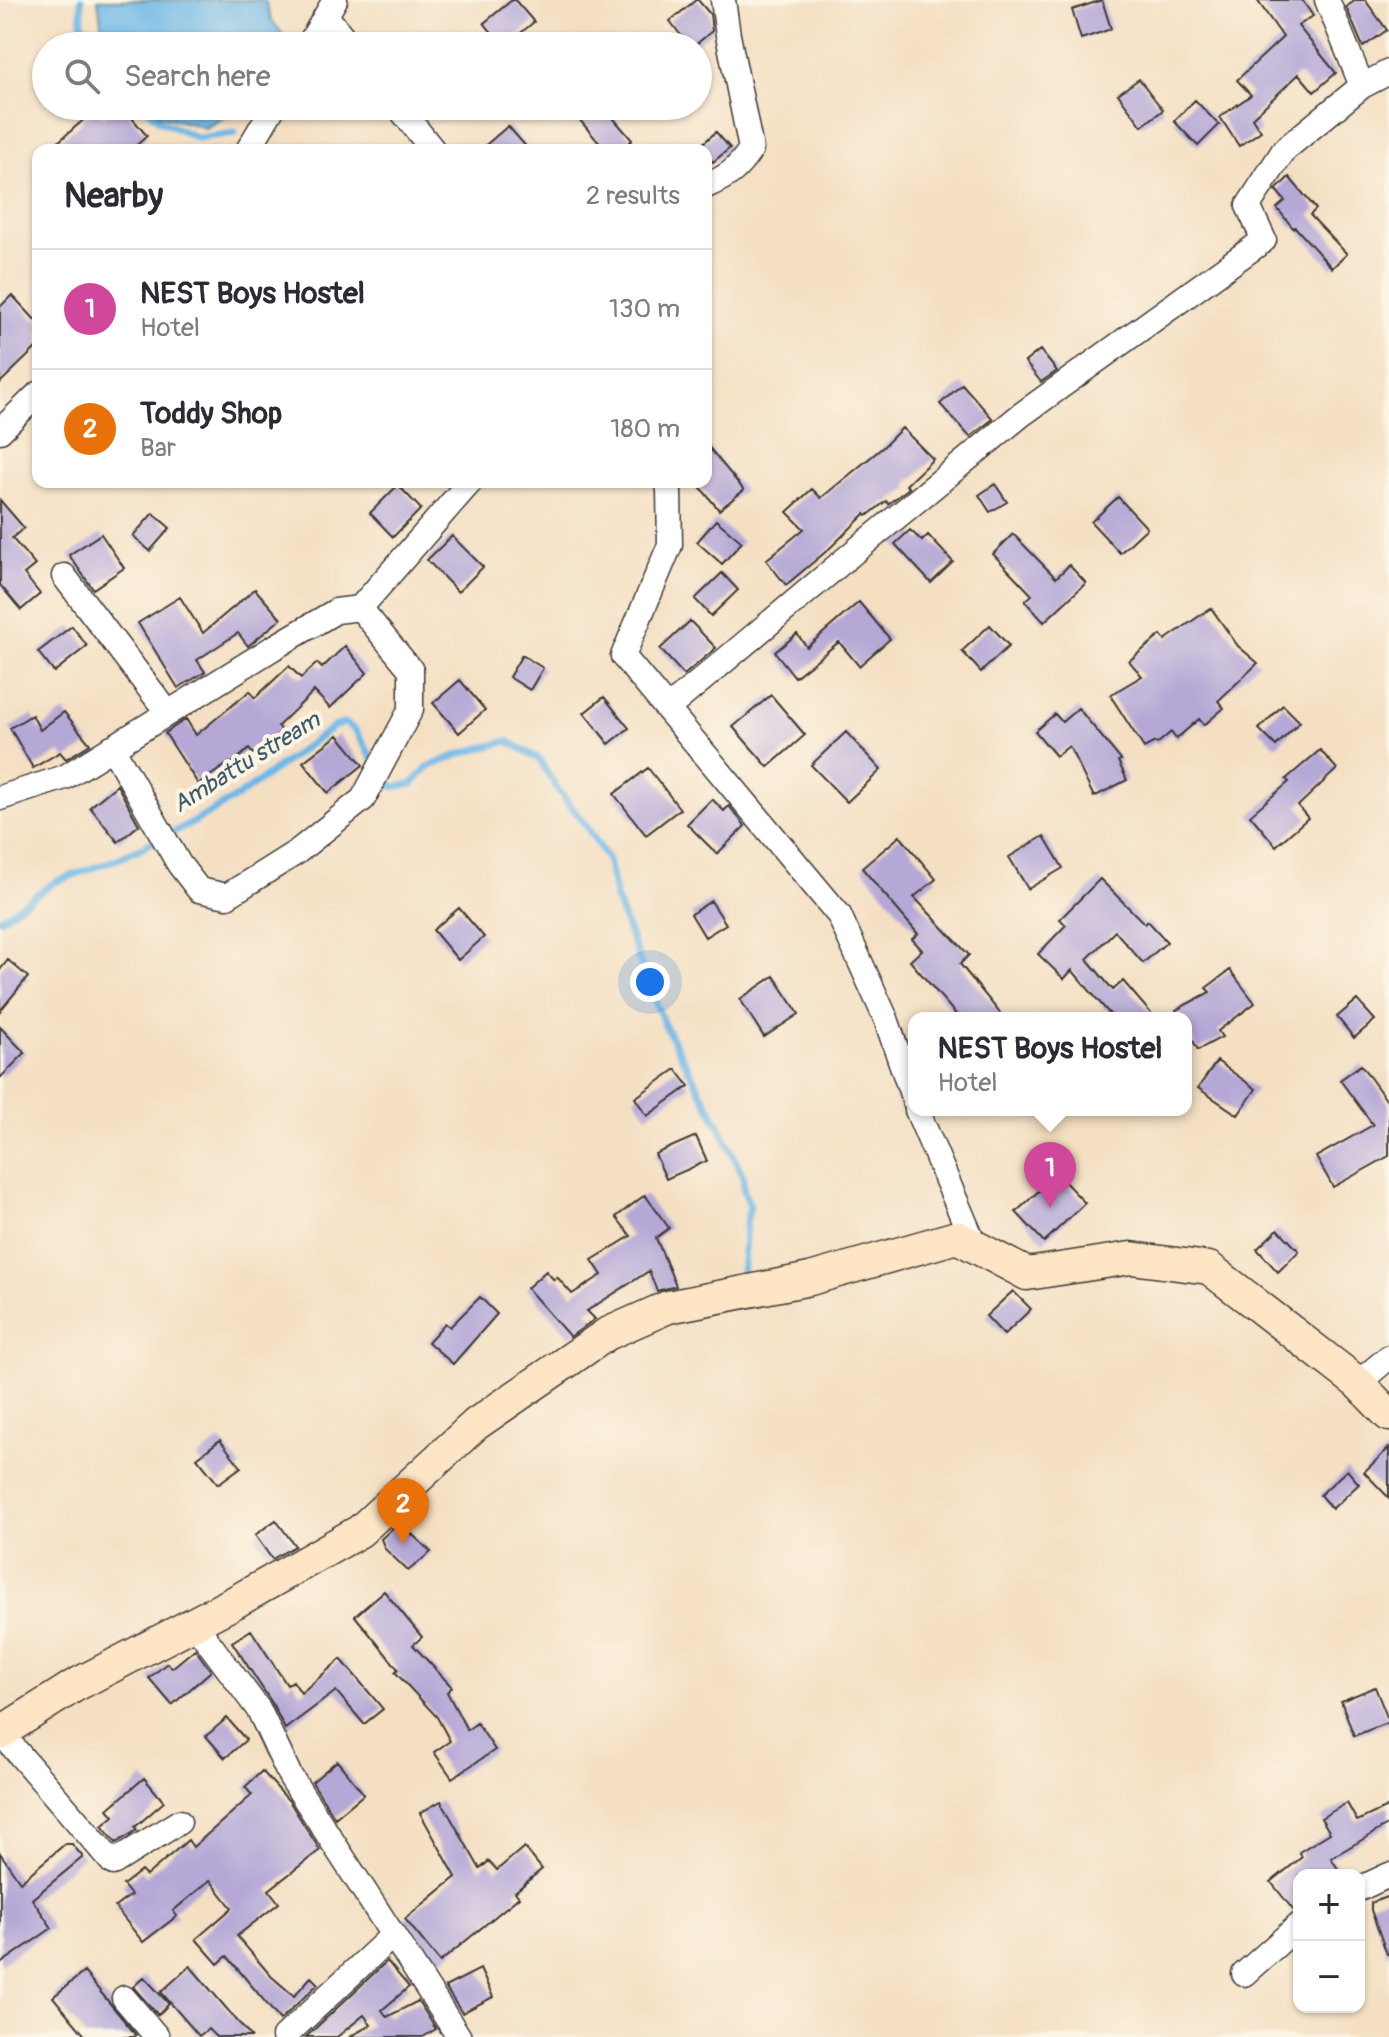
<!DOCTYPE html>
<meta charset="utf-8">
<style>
body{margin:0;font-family:Pangolin,sans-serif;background:#f2f2f3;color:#2b2b33}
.controls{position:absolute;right:24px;bottom:24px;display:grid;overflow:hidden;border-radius:16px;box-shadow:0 2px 6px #0004}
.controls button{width:72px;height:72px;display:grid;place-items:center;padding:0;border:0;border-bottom:2px solid #e1e1e2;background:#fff;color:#2b2b33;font:40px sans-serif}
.you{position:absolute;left:650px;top:982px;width:28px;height:28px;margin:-20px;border:6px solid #fff;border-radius:50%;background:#1a73e8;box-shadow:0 0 0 12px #1a73e833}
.badge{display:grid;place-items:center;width:52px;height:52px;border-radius:50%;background:#db2777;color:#fff;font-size:26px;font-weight:700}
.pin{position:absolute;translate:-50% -66px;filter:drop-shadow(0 2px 4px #0008)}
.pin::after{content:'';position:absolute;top:42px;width:28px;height:24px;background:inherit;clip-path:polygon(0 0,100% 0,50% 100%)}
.popup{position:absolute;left:908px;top:1012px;width:284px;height:104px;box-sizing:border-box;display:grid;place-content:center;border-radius:16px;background:#fff;filter:drop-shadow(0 2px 6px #0005);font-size:26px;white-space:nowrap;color:#7c7c81}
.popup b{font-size:30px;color:#2b2b33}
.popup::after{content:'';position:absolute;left:50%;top:100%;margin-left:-16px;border:16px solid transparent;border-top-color:#fff}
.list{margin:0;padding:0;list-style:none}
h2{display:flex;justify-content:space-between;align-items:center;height:104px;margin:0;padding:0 32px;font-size:34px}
h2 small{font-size:26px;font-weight:400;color:#7c7c81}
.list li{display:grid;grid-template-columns:52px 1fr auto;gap:24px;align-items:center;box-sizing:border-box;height:120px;padding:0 32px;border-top:2px solid #e1e1e2}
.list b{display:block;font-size:30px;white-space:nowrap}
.list p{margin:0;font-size:26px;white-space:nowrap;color:#7c7c81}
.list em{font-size:26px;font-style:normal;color:#7c7c81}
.icon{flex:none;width:44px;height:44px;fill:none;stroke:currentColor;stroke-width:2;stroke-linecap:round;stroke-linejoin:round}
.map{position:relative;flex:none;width:1389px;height:2037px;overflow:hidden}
.search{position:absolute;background:#fff;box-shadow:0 2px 6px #0004;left:32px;top:32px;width:680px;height:88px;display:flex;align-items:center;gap:20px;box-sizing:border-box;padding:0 28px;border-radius:44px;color:#7c7c81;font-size:30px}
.panel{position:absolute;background:#fff;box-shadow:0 2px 6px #0004;left:32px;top:144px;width:680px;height:344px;border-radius:16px}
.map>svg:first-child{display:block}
.water{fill:#6eb8e7;stroke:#456a82;stroke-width:2}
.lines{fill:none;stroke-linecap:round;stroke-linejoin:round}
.stream{stroke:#6eb8e7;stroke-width:7}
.building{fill:#b5a8d7}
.street-casing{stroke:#3c3935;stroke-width:27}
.secondary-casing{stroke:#3c3935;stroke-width:35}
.street{stroke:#fff;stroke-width:24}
.secondary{stroke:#fde5c5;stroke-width:32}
.labels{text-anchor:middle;stroke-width:8;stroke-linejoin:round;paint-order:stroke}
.water-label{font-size:24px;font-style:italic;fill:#3d5a6d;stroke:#fcf5e5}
</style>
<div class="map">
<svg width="1389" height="2037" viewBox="0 0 1389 2037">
<rect width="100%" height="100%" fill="#fcf5e5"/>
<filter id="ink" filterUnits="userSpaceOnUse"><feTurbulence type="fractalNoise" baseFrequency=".0125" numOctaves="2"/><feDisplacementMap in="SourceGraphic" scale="16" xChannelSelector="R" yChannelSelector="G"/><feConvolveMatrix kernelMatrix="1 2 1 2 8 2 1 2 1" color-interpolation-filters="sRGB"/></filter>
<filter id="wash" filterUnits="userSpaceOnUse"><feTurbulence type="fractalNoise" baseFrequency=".006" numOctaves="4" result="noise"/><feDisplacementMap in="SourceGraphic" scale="32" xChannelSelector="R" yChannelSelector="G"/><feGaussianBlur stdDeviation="1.8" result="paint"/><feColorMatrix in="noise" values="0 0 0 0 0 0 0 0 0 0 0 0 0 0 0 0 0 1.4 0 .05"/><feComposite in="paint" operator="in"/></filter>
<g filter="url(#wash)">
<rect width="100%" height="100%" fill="#f4dfc2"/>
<path class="water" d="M 98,0 L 265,0 L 271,19 L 288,41 L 286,46 L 104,46 Z
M 152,106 L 246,106 L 205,128 L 159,115 Z"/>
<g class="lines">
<path class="stream" d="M 81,0 L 82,24 L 94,46
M 144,106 L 160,121 L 198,138 L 235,133
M 381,776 L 383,781 L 395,787 L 412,784 L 428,767 L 463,753 L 508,741 L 539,759 L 558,790 L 587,827 L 608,860 L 616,899 L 664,1024 L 718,1123 L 743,1176 L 744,1191 L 750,1206 L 746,1223 L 742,1276
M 0,919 L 55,882 L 120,858 L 194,822 L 240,795 L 333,727 L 345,723 L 356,731 L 376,765"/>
</g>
<g id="blocks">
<path class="building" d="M 512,0 L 515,0 L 534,22 L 505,46 L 503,46 L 484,23 Z
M 696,0 L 698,0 L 710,14 L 712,31 L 694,46 L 689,46 L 670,21 Z
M 1102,0 L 1111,29 L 1081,39 L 1072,10 Z
M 1257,0 L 1302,0 L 1313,16 L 1298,26 L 1336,73 L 1314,92 L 1299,74 L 1252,118 L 1261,131 L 1239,146 L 1220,117 L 1251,95 L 1237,80 L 1283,37 Z
M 1356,0 L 1365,0 L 1387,30 L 1363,47 L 1346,7 Z
M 1139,79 L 1163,110 L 1142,126 L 1118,94 Z
M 1195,100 L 1219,125 L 1198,146 L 1174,121 Z
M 117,106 L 122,106 L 147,136 L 131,150 L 49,150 L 96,109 L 103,117 Z
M 568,106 L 603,106 L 632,140 L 621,150 L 605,150 Z
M 508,126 L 529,150 L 480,150 Z
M 716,132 L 730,148 L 713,162 L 706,153 L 706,150 L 703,150 L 700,146 Z
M 1289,177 L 1316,209 L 1310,215 L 1347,254 L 1332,268 L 1295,227 L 1293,228 L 1277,208 L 1285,201 L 1276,190 Z
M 12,295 L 38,323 L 38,346 L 0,383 L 0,307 Z
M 1040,350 L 1057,371 L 1041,382 L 1025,362 Z
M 962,384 L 993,419 L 970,437 L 940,404 Z
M 902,428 L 933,459 L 906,485 L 909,488 L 888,504 L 886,501 L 867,516 L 865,514 L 829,549 L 786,585 L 766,560 L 804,529 L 787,512 L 812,489 L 821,498 L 882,448 Z
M 706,444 L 744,490 L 719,510 L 696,482 L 706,482 Z
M 995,484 L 1007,502 L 990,512 L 979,495 Z
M 398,485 L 421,509 L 393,537 L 370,513 Z
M 1118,497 L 1147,528 L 1120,553 L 1091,522 Z
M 0,500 L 24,528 L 12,538 L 35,565 L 24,574 L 40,594 L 21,610 L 0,585 Z
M 153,513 L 170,528 L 150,551 L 133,536 Z
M 716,520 L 742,542 L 722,564 L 697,542 Z
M 910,530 L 922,541 L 928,535 L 953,562 L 931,583 L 895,544 Z
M 101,534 L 124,568 L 93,589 L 69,555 Z
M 1013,534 L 1056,578 L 1069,565 L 1086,583 L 1044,622 L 1025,601 L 1032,595 L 993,554 Z
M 452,536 L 483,567 L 458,592 L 427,560 Z
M 722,573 L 738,590 L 711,616 L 695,599 Z
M 255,589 L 281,619 L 248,646 L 238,633 L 197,660 L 205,672 L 178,688 L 138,623 L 180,597 L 203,633 Z
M 859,602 L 890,639 L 859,666 L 839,642 L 795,677 L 775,652 L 797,634 L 807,647 Z
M 1211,608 L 1238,646 L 1258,663 L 1218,701 L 1224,708 L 1204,725 L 1199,719 L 1176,739 L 1171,732 L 1157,744 L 1155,742 L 1144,748 L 1110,695 L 1142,676 L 1129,661 L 1161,635 L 1165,640 Z
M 690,621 L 716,648 L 684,675 L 660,649 Z
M 990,625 L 1009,646 L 981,672 L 962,651 Z
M 72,626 L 87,646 L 54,672 L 38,652 Z
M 345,646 L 367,673 L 330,708 L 314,691 L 278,726 L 282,731 L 253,754 L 249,749 L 230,765 L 229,763 L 198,784 L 165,733 L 186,719 L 196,735 L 250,691 L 255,698 L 289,666 L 301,678 L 317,663 L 322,668 Z
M 522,655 L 543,668 L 530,690 L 509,677 Z
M 460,680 L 485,710 L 459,733 L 433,703 Z
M 771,695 L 805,735 L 768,767 L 733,727 Z
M 604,697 L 629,728 L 609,744 L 584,713 Z
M 1283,705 L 1300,722 L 1276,746 L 1259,729 Z
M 1078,708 L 1121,760 L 1118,761 L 1127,780 L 1094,797 L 1069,746 L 1056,756 L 1035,731 L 1055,714 L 1062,722 Z
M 64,712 L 90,744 L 66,759 L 60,752 L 33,768 L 10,728 L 32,715 L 40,730 Z
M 846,732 L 881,770 L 847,802 L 811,765 Z
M 338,735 L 363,765 L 328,793 L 303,762 Z
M 1320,750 L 1337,769 L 1298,806 L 1308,818 L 1276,846 L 1250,815 L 1289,782 L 1286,779 Z
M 648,768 L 680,809 L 646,835 L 614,794 Z
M 117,785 L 139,825 L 118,842 L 90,807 Z
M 712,799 L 724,811 L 729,806 L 745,826 L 717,854 L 687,824 Z
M 900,836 L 936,879 L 914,897 L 969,955 L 960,964 L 1004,1018 L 959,1018 L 910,961 L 922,950 L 912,939 L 918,934 L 862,868 Z
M 1044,836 L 1063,868 L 1028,889 L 1009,857 Z
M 1100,879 L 1145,924 L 1148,921 L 1167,942 L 1143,963 L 1115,931 L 1087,959 L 1113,990 L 1123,981 L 1155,1018 L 1113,1018 L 1072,970 L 1064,979 L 1038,954 L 1066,925 L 1060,919 Z
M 711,901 L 726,924 L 705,937 L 691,914 Z
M 459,908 L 484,937 L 458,960 L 433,930 Z
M 8,960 L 28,977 L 0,1011 L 0,970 Z
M 1230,970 L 1255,1003 L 1218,1031 L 1222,1037 L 1198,1050 L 1186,1028 L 1186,1018 L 1181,1018 L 1176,1010 L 1210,992 L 1206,988 Z
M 774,976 L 799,1014 L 764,1037 L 740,999 Z
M 1357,1000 L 1375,1020 L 1354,1038 L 1337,1017 Z
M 0,1027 L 25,1053 L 0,1078 Z
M 1217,1061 L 1256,1089 L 1238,1115 L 1198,1088 Z
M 1361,1065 L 1389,1104 L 1389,1156 L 1333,1187 L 1316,1157 L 1373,1125 L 1340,1080 Z
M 676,1069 L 689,1086 L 647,1116 L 635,1098 Z
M 696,1136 L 707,1161 L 666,1179 L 655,1154 Z
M 1057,1174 L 1085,1203 L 1044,1242 L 1016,1212 Z
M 645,1195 L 669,1228 L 656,1238 L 676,1286 L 657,1291 L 649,1271 L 587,1311 L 595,1319 L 570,1337 L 527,1288 L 546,1271 L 554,1280 L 557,1277 L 572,1294 L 602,1275 L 592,1260 L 631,1236 L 616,1217 Z
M 1278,1229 L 1299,1251 L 1278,1272 L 1257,1249 Z
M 1013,1291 L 1031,1309 L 1004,1335 L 986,1316 Z
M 480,1297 L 497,1314 L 453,1364 L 428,1342 L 445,1323 L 450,1327 Z
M 220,1440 L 241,1467 L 218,1484 L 197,1458 Z
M 1389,1448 L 1389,1498 L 1364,1472 Z
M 1347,1470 L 1359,1484 L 1332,1509 L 1320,1495 Z
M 276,1520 L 295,1546 L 272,1559 L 255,1535 Z
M 399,1522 L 431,1552 L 408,1571 L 385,1549 L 381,1539 Z
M 384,1591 L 422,1637 L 413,1645 L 452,1687 L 447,1692 L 467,1730 L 477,1723 L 495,1750 L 452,1778 L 434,1752 L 450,1741 L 437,1717 L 395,1672 L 398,1669 L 355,1616 Z
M 251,1630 L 287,1685 L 293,1681 L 301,1693 L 341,1659 L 383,1709 L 364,1724 L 336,1691 L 285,1729 L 272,1703 L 232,1642 Z
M 195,1649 L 211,1671 L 172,1705 L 149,1678 L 167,1663 L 172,1668 Z
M 1375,1687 L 1389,1722 L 1354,1736 L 1341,1701 Z
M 227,1718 L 246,1740 L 225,1758 L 206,1736 Z
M 337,1761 L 364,1794 L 335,1818 L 312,1782 Z
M 262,1771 L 289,1801 L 320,1850 L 269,1890 L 279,1903 L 237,1936 L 271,1976 L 294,1996 L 311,1977 L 318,1984 L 280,2020 L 227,1956 L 218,1964 L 196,1939 L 232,1908 L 210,1880 L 173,1911 L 177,1916 L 143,1942 L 115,1907 L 131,1895 L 123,1885 L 141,1871 L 146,1876 L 188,1840 L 193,1847 L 252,1795 L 245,1787 Z
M 144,1778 L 164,1802 L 135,1827 L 137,1830 L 116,1843 L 102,1826 L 114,1816 L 108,1809 Z
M 441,1801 L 480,1869 L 489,1861 L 497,1870 L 524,1847 L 542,1869 L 515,1892 L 519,1897 L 440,1962 L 405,1919 L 456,1877 L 420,1813 Z
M 1347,1803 L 1357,1821 L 1389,1806 L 1389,1824 L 1331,1858 L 1342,1875 L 1299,1875 L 1299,1910 L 1294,1911 L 1271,1882 L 1302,1857 L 1299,1852 L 1330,1833 L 1321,1818 Z
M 65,1844 L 72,1844 L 83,1857 L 32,1899 L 52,1928 L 0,1964 L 0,1853 L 20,1882 Z
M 1389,1896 L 1389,1954 L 1387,1954 L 1371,1910 L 1371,1903 Z
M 387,1961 L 409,1987 L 382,2010 L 387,2017 L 418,2001 L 436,2029 L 423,2037 L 349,2037 L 371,2025 L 364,2015 L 337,2037 L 306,2037 Z
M 190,1966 L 251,2037 L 216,2037 L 208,2029 L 199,2036 L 161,1992 Z
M 480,1969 L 493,1997 L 462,2013 L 445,1987 Z
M 84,1972 L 136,2035 L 134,2037 L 86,2037 L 53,1997 Z
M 144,1977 L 169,2004 L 158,2015 L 133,1987 Z"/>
</g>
</g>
<g filter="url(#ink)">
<use href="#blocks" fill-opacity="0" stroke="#3c3935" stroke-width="2"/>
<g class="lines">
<g class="street-casing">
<path id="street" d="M 1327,0 L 1362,86
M 326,16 L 350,46
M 308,46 L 335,0
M 398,106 L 433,150
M 248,150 L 274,106
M 706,186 C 729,176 737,170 751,149 L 728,35 L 723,0
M 0,431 L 38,394
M 667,482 L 669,490 L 670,545 L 623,656 L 839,915 L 886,1019 L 914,1100
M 64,576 L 168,713
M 360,608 L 470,482
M 667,709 L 854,552 L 1021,415 L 1264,240 L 1248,206 L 1284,150 L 1362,86 L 1389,72
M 0,798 L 65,777 L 273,648 L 336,611 L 360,608 L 411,670 L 411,709 L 363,799 L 297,852 L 227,896 L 199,890 L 179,864 L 112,747
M 917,1110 L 975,1246
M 1358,1383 L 1389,1357
M 194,1623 L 259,1710 L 290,1776 L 459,2037
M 1,1733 L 113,1863 L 179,1822
M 1359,1889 L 1389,1875
M 1244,1974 L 1299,1925
M 124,1998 L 157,2037
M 284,2037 L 393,1935"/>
</g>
<g class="secondary-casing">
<path id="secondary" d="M 0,1733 L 74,1686 L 235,1602 L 360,1531 L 476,1424 L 607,1334 L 668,1307 L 810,1279 L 957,1237 L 1027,1274 L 1131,1258 L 1209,1268 L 1358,1383 L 1389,1415"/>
</g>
<use href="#street" class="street"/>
<use href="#secondary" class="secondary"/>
</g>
</g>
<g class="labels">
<g class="water-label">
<text transform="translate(246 762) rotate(-32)" y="8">Ambattu stream</text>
</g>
</g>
</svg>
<div class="controls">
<button>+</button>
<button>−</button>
</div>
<div class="you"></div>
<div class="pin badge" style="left:1050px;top:1208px;background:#d1479c">1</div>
<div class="popup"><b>NEST Boys Hostel</b>Hotel</div>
<div class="pin badge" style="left:403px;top:1544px;background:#e8710a">2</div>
<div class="search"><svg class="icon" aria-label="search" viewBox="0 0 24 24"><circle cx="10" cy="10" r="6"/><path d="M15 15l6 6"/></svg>Search here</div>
<section class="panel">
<h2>Nearby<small>2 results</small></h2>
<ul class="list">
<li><span class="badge" style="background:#d1479c">1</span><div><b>NEST Boys Hostel</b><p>Hotel</p></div><em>130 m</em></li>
<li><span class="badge" style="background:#e8710a">2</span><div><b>Toddy Shop</b><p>Bar</p></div><em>180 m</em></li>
</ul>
</section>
</div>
